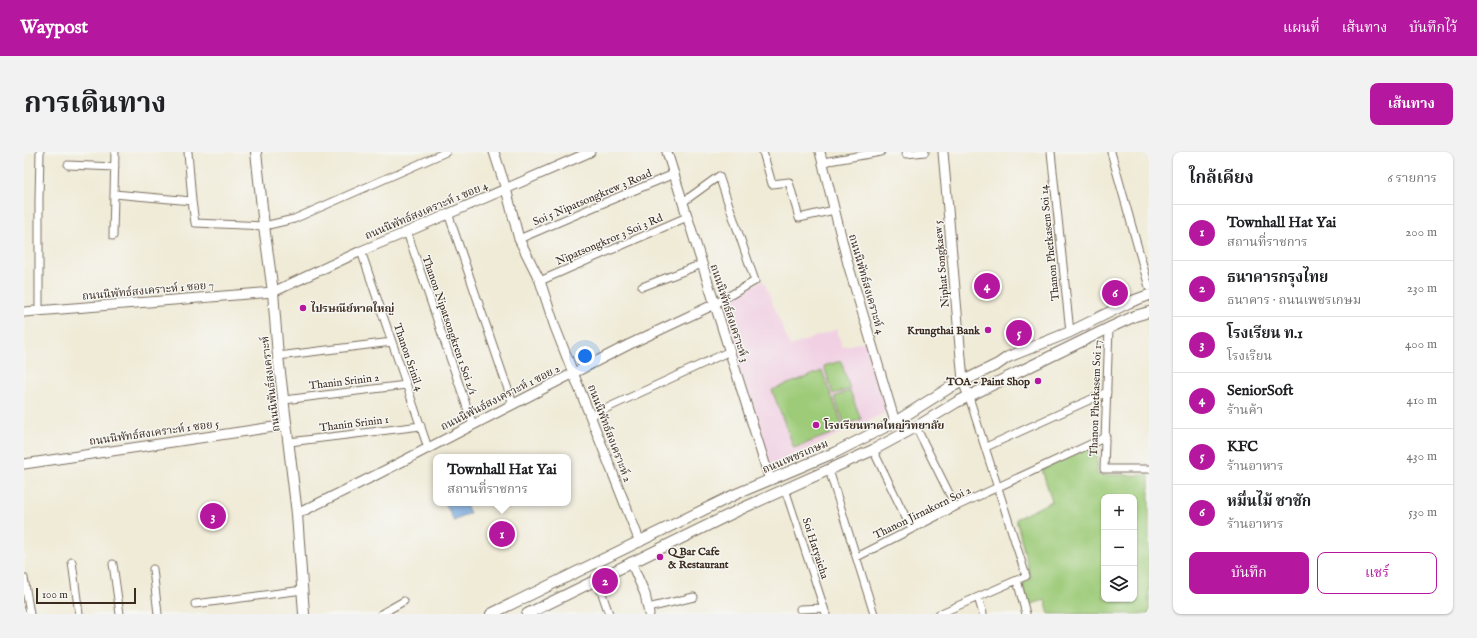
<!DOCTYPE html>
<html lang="th">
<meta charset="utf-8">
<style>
body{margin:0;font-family:"IM FELL English","Noto Serif Thai",serif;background:#f2f2f2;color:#202124}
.controls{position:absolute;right:12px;bottom:12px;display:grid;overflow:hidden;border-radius:8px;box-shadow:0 1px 3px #0004}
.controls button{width:36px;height:36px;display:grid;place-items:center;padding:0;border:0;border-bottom:1px solid #e0e0e0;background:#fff;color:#202124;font:20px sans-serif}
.scale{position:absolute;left:12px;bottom:10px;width:100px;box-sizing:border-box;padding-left:4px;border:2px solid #3b2a1e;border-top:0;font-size:11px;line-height:14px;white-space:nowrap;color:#3b2a1e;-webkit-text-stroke:3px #f6f6f2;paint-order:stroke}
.you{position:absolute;left:561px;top:204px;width:14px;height:14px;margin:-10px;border:3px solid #fff;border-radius:50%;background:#1a73e8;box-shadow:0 0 0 6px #1a73e833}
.badge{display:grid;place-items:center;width:26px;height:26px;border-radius:50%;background:#b5179e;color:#fff;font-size:13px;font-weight:700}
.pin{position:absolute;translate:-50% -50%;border:2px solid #fff;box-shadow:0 1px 4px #0006}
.popup{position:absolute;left:409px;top:302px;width:138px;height:52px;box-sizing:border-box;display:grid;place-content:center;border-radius:8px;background:#fff;filter:drop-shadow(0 1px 3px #0005);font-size:13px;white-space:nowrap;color:#757577}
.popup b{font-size:15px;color:#202124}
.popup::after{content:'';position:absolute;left:50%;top:100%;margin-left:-8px;border:8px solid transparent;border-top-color:#fff}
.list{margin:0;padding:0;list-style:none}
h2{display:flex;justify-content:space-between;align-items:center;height:52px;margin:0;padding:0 16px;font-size:17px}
h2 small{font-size:13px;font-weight:400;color:#757577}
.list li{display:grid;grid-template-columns:26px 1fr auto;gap:12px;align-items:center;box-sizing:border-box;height:56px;padding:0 16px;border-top:1px solid #e0e0e0}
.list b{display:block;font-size:15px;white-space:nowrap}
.list p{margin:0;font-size:13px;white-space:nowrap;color:#757577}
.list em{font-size:13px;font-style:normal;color:#757577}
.actions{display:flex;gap:8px;padding:12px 16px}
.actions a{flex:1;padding:9px 0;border:1px solid #b5179e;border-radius:8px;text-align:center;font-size:14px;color:#b5179e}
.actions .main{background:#b5179e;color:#fff}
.icon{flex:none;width:22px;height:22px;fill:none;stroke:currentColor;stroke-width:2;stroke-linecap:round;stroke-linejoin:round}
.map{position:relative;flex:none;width:1125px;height:462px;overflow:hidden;border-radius:8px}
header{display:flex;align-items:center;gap:24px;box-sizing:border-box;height:56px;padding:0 20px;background:#b5179e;color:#fff}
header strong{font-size:19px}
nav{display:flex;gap:22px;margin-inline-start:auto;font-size:14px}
.intro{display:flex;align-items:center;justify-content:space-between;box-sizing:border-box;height:96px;padding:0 24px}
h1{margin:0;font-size:28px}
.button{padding:10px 18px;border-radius:8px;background:#b5179e;color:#fff;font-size:14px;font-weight:700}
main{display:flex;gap:24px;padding:0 24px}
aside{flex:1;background:#fff;border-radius:8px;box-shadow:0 1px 3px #0004}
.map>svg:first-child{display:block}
.built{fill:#f1d0e3}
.green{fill:#9dcb78;stroke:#6c7a4b;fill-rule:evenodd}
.water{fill:#70a5dd;stroke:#56687e}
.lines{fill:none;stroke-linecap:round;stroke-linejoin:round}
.minor-casing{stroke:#7a6e5f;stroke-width:9}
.tertiary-casing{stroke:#7a6e5f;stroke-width:11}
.secondary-casing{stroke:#7a6e5f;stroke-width:12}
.minor{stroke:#fff;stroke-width:7}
.tertiary{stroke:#fff;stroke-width:9}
.secondary{stroke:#fff;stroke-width:10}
.poi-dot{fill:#b5179e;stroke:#f6f6f2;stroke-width:1.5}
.labels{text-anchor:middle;stroke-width:3;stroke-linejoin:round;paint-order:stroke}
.street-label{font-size:11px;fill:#3b2a1e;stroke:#f6f6f2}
.poi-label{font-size:11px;font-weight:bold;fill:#3b2a1e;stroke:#f6f6f2;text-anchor:start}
</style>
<header>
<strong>Waypost</strong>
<nav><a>แผนที่</a><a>เส้นทาง</a><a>บันทึกไว้</a></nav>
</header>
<div class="intro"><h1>การเดินทาง</h1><a class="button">เส้นทาง</a></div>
<main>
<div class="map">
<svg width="1125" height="462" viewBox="0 0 1125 462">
<rect width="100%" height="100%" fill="#f6f6f2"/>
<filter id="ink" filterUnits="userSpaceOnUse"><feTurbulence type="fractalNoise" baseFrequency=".025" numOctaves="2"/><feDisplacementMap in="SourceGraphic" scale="8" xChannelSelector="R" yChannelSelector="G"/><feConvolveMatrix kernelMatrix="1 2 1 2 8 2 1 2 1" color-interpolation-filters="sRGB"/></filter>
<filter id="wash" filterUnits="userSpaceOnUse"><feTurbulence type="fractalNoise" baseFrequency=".012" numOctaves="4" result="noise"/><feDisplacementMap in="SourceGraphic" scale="16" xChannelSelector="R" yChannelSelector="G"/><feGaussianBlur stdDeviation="0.9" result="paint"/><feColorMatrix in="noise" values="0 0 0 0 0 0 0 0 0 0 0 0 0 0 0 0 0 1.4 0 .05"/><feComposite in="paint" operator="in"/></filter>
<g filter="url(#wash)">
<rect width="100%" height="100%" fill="#f0ebd7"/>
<path class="built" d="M 739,128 L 766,194 L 813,177 L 818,195 L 842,189 L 863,260 L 743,315 L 691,154 Z"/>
<path class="green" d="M 817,209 L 826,237 L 809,242 L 800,214 Z
M 798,219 L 820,277 L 770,296 L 748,238 Z
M 826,239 L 837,267 L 821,273 L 810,245 Z
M 1074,291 L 1073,323 L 1125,323 L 1125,462 L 1025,462 L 1021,448 L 1004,453 L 998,431 L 1007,426 L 992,367 L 1028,349 L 1018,318 ZM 1080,345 L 1110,345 L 1110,447 L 1080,447 Z"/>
<path class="water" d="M 421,351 L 441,351 L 446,361 L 430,369 Z"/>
</g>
<g filter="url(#ink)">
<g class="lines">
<g class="minor-casing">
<path id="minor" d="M 739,0 L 748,32 L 765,30 L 775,66 L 810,58
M 1027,0 L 1046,180
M 1087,0 L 1125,135
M 882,2 L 901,0
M 799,10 L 857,0
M 44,13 L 91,15
M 90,42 L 168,49 L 164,0
M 168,49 L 171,71 L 240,74 L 270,67 L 422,0
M 659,50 L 695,24 L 731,129 L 691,152
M 424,61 L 489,252
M 383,80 L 449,273
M 89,84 L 91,0
M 495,87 L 577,52 L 650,22
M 337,99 L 404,296
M 516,129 L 663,65
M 618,135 L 678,112
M 15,159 L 15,47 L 16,0
M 1085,176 L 1080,317 L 1125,317
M 254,204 L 368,190
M 260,248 L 382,233
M 566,264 L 706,199
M 265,290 L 397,274
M 962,295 L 1083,240
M 849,298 L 885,372 L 929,349 L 892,275
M 805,318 L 850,462
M 761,337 L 802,462
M 833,405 L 933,354 L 1082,285
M 48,410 L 55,462
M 89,412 L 96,462
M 129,417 L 134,462
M 0,426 L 6,462
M 573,427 L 585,462
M 993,428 L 1002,462
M 954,445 L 959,462
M 171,452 L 279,438
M 624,456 L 670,445
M 776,457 L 800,456
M 357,462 L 380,449
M 915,462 L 1002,424 L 945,245"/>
</g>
<g class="tertiary-casing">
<path id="tertiary" d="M 470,0 L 482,37 L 495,87 L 516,129 L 531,175 L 616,390
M 643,0 L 746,328
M 796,0 L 824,112 L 871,270
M 919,0 L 939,229 L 945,245
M 0,160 L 249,140 L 337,99 L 383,80 L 566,0
M 0,312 L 263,273
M 273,362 L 352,323 L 606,192 L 691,152
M 607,410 L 621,442 L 625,462"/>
</g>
<g class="secondary-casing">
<path id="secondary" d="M 232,0 L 240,74 L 249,140 L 254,204 L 273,362 L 280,462
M 467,462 L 712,342 L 812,300 L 871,270 L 925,236 L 974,212 L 984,205 L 1046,180 L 1106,150 L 1125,143
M 503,462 L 719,356 L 849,298 L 892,275 L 933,250 L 1085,176 L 1111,164 L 1125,160"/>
</g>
<use href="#minor" class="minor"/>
<use href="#tertiary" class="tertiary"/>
<use href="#secondary" class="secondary"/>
</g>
</g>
<g class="poi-dot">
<circle cx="279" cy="156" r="4"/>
<circle cx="964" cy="178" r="4"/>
<circle cx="1014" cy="229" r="4"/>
<circle cx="792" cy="273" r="4"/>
<circle cx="636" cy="405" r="4"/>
</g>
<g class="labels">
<g class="street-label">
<text transform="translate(568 45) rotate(-23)" y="4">Soi 5 Nipatsongkrew 3 Road</text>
<text transform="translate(402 58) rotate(-23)" y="4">ถนนนิพัทธ์สงเคราะห์ 1 ซอย 4</text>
<text transform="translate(585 87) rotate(-23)" y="4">Nipatsongkror 3 Soi 3 Rd</text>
<text transform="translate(1025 91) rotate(-96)" y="4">Thanon Phetkasem Soi 14</text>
<text transform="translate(917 112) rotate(-95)" y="4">Niphat Songkaew 5</text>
<text transform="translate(843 132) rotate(74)" y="4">ถนนนิพัทธ์สงเคราะห์ 4</text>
<text transform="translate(124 138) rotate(-5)" y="4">ถนนนิพัทธ์สงเคราะห์ 1 ซอย 7</text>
<text transform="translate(706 161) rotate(72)" y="4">ถนนนิพัทธ์สงเคราะห์ 3</text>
<text transform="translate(426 173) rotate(71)" y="4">Thanon Nipatsongkren 1 Soi 2/1</text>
<text transform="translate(385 205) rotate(71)" y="4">Thanon Srinil 4</text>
<text transform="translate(320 229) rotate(-7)" y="4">Thanin Srinin 2</text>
<text transform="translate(246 232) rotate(-97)" y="4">ถนนนิพันธ์สงเคราะห์</text>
<text transform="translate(476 245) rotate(-27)" y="4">ถนนนิพันธ์สงเคราะห์ 1 ซอย 2</text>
<text transform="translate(1071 246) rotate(-88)" y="4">Thanon Phetkasem Soi 17</text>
<text transform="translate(330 271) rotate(-7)" y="4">Thanin Srinin 1</text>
<text transform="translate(130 280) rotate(-8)" y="4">ถนนนิพัทธ์สงเคราะห์ 1 ซอย 5</text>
<text transform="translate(586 281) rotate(69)" y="4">ถนนนิพัทธ์สงเคราะห์ 2</text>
<text transform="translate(771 304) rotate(-23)" y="4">ถนนเพชรเกษม</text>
<text transform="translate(898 360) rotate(-26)" y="4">Thanon Jirnakorn Soi 2</text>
<text transform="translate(792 396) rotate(72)" y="4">Soi Hatyaieha</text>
</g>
<g class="poi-label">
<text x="287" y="160">ไปรษณีย์หาดใหญ่</text>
<text x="956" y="182" text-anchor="end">Krungthai Bank</text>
<text x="1006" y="233" text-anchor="end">TOA - Paint Shop</text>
<text x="800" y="277">โรงเรียนหาดใหญ่วิทยาลัย</text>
<text x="644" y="403">Q Bar Cafe<tspan x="644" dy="13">&amp; Restaurant</tspan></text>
</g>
</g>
</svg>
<div class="controls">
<button>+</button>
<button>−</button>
<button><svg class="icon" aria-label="layers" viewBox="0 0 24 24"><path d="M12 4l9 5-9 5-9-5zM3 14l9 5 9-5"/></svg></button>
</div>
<div class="scale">100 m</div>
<div class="you"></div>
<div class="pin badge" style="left:478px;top:382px">1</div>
<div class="popup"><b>Townhall Hat Yai</b>สถานที่ราชการ</div>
<div class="pin badge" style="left:581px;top:429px">2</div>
<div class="pin badge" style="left:189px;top:364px">3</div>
<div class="pin badge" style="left:963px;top:134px">4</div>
<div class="pin badge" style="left:995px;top:181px">5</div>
<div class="pin badge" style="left:1091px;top:141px">6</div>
</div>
<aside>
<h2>ใกล้เคียง<small>6 รายการ</small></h2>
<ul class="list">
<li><span class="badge">1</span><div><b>Townhall Hat Yai</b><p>สถานที่ราชการ</p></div><em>200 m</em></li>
<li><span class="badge">2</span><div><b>ธนาคารกรุงไทย</b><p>ธนาคาร · ถนนเพชรเกษม</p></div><em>230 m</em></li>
<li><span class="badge">3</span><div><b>โรงเรียน ท.1</b><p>โรงเรียน</p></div><em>400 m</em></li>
<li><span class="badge">4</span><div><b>SeniorSoft</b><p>ร้านค้า</p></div><em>410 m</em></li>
<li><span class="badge">5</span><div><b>KFC</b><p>ร้านอาหาร</p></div><em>430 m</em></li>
<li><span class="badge">6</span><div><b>หมื่นไม้ ชาชัก</b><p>ร้านอาหาร</p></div><em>530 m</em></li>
</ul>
<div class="actions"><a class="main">บันทึก</a><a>แชร์</a></div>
</aside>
</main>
